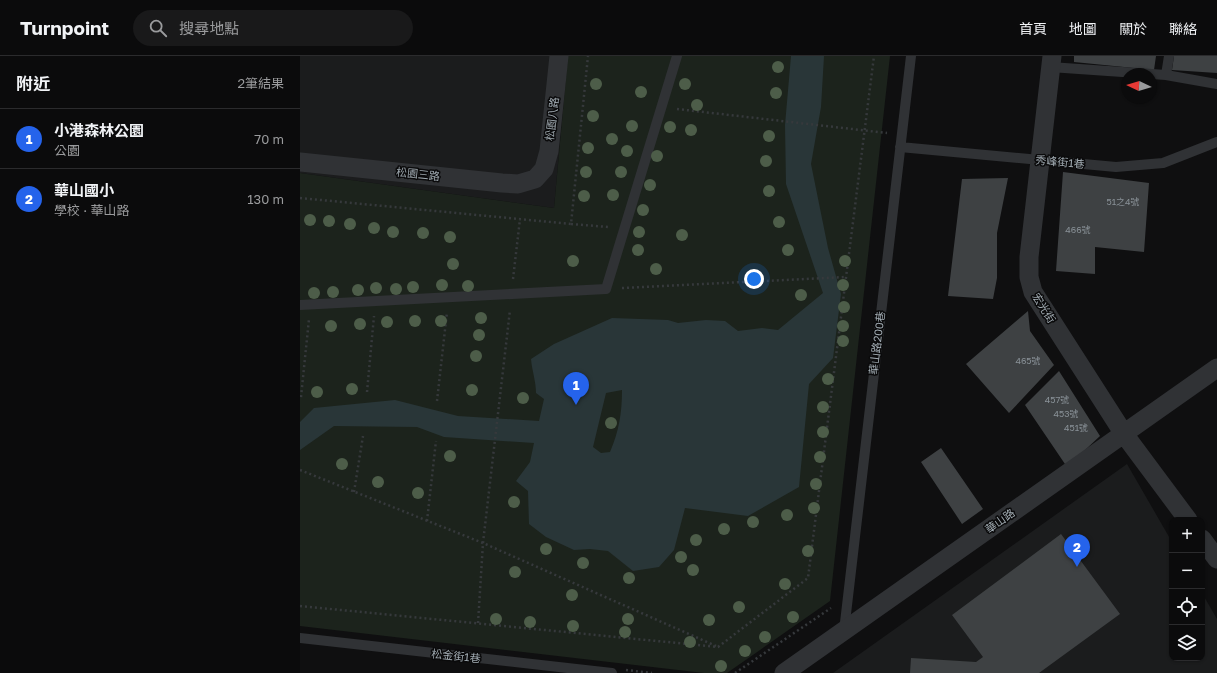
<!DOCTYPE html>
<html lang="zh-TW">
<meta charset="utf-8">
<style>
body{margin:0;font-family:"Golos Text","Noto Sans TC",sans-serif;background:#19191a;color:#f1f3f6}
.controls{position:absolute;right:12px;bottom:12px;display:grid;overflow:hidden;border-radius:8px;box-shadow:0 1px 3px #0004}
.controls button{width:36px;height:36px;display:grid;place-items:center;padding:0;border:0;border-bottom:1px solid #2b2b2d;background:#0b0b0c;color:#f1f3f6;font:20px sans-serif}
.compass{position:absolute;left:821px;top:12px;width:36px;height:36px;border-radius:50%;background:#0b0b0c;box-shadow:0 1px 3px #0004;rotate:274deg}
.you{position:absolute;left:454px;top:223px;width:14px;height:14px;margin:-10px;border:3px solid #fff;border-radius:50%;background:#1a73e8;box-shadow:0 0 0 6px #1a73e833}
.badge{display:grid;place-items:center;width:26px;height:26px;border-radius:50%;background:#2563eb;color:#fff;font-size:13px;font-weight:700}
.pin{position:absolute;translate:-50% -33px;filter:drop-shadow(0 1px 2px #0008)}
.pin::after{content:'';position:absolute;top:21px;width:14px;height:12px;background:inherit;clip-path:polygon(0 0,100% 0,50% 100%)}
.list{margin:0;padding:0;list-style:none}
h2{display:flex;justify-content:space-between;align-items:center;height:52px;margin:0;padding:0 16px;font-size:17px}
h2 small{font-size:13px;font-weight:400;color:#9a9b9d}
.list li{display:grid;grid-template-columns:26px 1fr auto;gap:12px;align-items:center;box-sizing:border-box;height:60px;padding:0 16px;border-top:1px solid #2b2b2d}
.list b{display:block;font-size:15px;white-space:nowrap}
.list p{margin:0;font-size:13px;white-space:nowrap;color:#9a9b9d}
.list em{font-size:13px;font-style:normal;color:#9a9b9d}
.icon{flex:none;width:22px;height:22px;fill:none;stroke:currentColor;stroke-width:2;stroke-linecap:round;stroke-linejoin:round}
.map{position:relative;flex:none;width:917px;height:617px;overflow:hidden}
header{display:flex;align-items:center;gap:24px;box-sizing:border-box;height:56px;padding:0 20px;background:#0b0b0c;border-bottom:1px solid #2b2b2d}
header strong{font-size:19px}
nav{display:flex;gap:22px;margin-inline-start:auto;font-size:14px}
.search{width:280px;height:36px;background:#19191a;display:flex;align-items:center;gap:10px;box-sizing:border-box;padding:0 14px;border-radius:22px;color:#9a9b9d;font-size:15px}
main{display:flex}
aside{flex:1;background:#0b0b0c}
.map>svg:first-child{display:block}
.built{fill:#1b1c1d}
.green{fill:#1c231c}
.water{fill:#293638;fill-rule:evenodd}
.building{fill:#3e4143}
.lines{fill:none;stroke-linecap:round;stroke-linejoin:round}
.path{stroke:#36393c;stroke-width:2.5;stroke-dasharray:2 3;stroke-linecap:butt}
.lane{stroke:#303235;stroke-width:10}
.street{stroke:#303235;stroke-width:19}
.tree{fill:#4d5d49}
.labels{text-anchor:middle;stroke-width:3;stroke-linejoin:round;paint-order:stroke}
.number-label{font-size:9px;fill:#889096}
.street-label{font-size:11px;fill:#a0aab1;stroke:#0a0a0b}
</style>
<header>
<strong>Turnpoint</strong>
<div class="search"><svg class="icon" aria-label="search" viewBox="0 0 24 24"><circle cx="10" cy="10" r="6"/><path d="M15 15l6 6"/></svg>搜尋地點</div>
<nav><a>首頁</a><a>地圖</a><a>關於</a><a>聯絡</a></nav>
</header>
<main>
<aside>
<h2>附近<small>2筆結果</small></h2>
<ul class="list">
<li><span class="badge">1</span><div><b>小港森林公園</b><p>公園</p></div><em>70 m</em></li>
<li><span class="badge">2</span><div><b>華山國小</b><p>學校 · 華山路</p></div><em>130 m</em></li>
</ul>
</aside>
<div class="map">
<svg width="917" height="617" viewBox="0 0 917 617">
<rect width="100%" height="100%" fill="#0f0f10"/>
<path class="built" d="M 0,0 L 268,0 L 254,152 L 0,117 Z
M 827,408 L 872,486 L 872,602 L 902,602 L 902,537 L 917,563 L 917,617 L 533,617 Z"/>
<path class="green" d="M 268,0 L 590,0 L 530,545 L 427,617 L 404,617 L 0,570 L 0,117 L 254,152 Z"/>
<path class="water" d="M 491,0 L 524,0 L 521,51 L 511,108 L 528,192 L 541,238 L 533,302 L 509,328 L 499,431 L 448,460 L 385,452 L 374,494 L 359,511 L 333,515 L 308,495 L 290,493 L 274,494 L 246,481 L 229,468 L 228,435 L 216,425 L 230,406 L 234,387 L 144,381 L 117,371 L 34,370 L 0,394 L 0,366 L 14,352 L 95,344 L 158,360 L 239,365 L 244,343 L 236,337 C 236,325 232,315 231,303 L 254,288 L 312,262 L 368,264 L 378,267 L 406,264 L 425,265 L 438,275 L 462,272 L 478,274 L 523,237 L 486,128 L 485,69 ZM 322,334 C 322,357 319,375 310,396 L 301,397 L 293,391 L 306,337 Z"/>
<path class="building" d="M 774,0 L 856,0 L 854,14 L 774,6 Z
M 874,0 L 917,0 L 917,17 L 872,14 Z
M 763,116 L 849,127 L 844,196 L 795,191 L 795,218 L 756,215 Z
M 708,122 L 697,177 L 697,222 L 693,243 L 648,240 L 662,123 Z
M 728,255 L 730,275 L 754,309 L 709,357 L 666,308 Z
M 759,315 L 800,380 L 767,411 L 725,349 Z
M 641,392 L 683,453 L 662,468 L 621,406 Z
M 761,478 L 820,558 L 739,617 L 610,617 L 611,602 L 676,606 L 683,601 L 652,559 Z"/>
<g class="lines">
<path class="path" d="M 377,53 L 587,77
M 0,142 L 271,168 L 288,0
M 271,168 L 308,171
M 213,223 L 220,163
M 322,232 L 546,221
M 67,336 L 74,260
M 1,341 L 9,263
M 137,345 L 147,256
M 0,414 L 183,487 L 416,590
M 54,436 L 63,380
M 127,465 L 136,385
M 0,550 L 418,591 L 508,522 L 574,0
M 178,567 L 183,487 L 210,254
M 326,614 L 352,617
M 435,617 L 531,552"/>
<path class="lane" d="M 750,11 L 866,19 L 917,28
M 866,19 L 869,0
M 600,91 L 816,111 L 863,107 L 917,86
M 0,249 L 306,233 L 377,0
M 544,575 L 611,0
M 0,582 L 312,617"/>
<path class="street" d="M 752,0 L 729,201 L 729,221 L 733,236 L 824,378 L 888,464
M 0,106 L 202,127 L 218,128 L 235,123 L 244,113 L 249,95 L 259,0
M 902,483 L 917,503
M 484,617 L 917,312"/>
</g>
<g class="tree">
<circle cx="478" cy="11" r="6"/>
<circle cx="296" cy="28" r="6"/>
<circle cx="385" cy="28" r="6"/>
<circle cx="341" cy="36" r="6"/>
<circle cx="476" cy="37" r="6"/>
<circle cx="397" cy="49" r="6"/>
<circle cx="293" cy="60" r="6"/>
<circle cx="332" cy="70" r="6"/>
<circle cx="370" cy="71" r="6"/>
<circle cx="391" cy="74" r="6"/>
<circle cx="469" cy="80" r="6"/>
<circle cx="312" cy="83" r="6"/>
<circle cx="288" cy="92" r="6"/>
<circle cx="327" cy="95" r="6"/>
<circle cx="357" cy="100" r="6"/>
<circle cx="466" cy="105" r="6"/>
<circle cx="286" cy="116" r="6"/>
<circle cx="321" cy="116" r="6"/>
<circle cx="350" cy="129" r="6"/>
<circle cx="469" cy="135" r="6"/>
<circle cx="313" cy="139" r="6"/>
<circle cx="284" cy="140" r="6"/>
<circle cx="343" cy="154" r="6"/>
<circle cx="10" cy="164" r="6"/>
<circle cx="29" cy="165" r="6"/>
<circle cx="479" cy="166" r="6"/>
<circle cx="50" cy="168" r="6"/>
<circle cx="74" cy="172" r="6"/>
<circle cx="93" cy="176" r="6"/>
<circle cx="339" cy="176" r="6"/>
<circle cx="123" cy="177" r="6"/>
<circle cx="382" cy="179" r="6"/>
<circle cx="150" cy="181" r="6"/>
<circle cx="338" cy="194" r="6"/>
<circle cx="488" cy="194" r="6"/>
<circle cx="273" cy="205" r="6"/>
<circle cx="545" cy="205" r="6"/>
<circle cx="153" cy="208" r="6"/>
<circle cx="356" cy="213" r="6"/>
<circle cx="142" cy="229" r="6"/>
<circle cx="543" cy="229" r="6"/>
<circle cx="168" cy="230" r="6"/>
<circle cx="113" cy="231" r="6"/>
<circle cx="76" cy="232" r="6"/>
<circle cx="96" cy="233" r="6"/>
<circle cx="58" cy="234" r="6"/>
<circle cx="33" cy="236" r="6"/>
<circle cx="14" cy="237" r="6"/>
<circle cx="501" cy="239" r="6"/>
<circle cx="544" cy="251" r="6"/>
<circle cx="181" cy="262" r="6"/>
<circle cx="115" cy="265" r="6"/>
<circle cx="141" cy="265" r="6"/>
<circle cx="87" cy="266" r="6"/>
<circle cx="60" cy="268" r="6"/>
<circle cx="31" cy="270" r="6"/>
<circle cx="543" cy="270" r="6"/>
<circle cx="179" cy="279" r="6"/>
<circle cx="543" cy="285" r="6"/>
<circle cx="176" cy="300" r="6"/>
<circle cx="528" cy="323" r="6"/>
<circle cx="52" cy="333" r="6"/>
<circle cx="172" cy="334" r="6"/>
<circle cx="17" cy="336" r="6"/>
<circle cx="223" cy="342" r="6"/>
<circle cx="523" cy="351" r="6"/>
<circle cx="311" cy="367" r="6"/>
<circle cx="523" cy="376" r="6"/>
<circle cx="150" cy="400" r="6"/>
<circle cx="520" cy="401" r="6"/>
<circle cx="42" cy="408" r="6"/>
<circle cx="78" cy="426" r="6"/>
<circle cx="516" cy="428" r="6"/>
<circle cx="118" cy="437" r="6"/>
<circle cx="214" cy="446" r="6"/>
<circle cx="514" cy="452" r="6"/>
<circle cx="487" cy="459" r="6"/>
<circle cx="453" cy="466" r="6"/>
<circle cx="424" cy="473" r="6"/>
<circle cx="396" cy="484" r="6"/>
<circle cx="246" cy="493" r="6"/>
<circle cx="508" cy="495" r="6"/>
<circle cx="381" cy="501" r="6"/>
<circle cx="283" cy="507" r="6"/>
<circle cx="393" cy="514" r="6"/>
<circle cx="215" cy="516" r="6"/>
<circle cx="329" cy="522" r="6"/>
<circle cx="485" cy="528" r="6"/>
<circle cx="272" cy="539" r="6"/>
<circle cx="439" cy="551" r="6"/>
<circle cx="493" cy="561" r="6"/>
<circle cx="196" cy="563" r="6"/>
<circle cx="328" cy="563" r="6"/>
<circle cx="409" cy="564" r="6"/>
<circle cx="230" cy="566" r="6"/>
<circle cx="273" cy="570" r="6"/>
<circle cx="325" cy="576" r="6"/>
<circle cx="465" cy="581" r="6"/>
<circle cx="390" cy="586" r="6"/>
<circle cx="445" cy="595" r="6"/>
<circle cx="421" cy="610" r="6"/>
</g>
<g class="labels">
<g class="number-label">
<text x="823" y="149">51之4號</text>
<text x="778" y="177">466號</text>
<text x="728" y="308">465號</text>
<text x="757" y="347">457號</text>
<text x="766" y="361">453號</text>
<text x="776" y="375">451號</text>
</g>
<g class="street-label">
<text transform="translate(252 63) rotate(-83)" y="4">松園八路</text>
<text transform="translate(760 106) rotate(5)" y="4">秀峰街1巷</text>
<text transform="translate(118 118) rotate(6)" y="4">松園三路</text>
<text transform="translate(744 252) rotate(58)" y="4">宏光街</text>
<text transform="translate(577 287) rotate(-83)" y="4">華山路200巷</text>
<text transform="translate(700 465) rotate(-35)" y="4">華山路</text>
<text transform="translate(156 600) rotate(6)" y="4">松金街1巷</text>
</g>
</g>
</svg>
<div class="controls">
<button>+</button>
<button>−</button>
<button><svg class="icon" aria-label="locate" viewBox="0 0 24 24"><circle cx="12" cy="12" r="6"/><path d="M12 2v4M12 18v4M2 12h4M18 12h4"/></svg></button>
<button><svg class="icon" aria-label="layers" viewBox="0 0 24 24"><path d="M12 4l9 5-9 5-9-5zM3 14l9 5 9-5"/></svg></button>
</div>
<svg class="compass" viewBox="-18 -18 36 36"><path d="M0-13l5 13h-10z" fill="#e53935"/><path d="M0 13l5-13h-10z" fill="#9a9b9d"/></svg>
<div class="you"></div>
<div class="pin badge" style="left:276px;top:349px">1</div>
<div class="pin badge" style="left:777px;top:511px">2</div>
</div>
</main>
